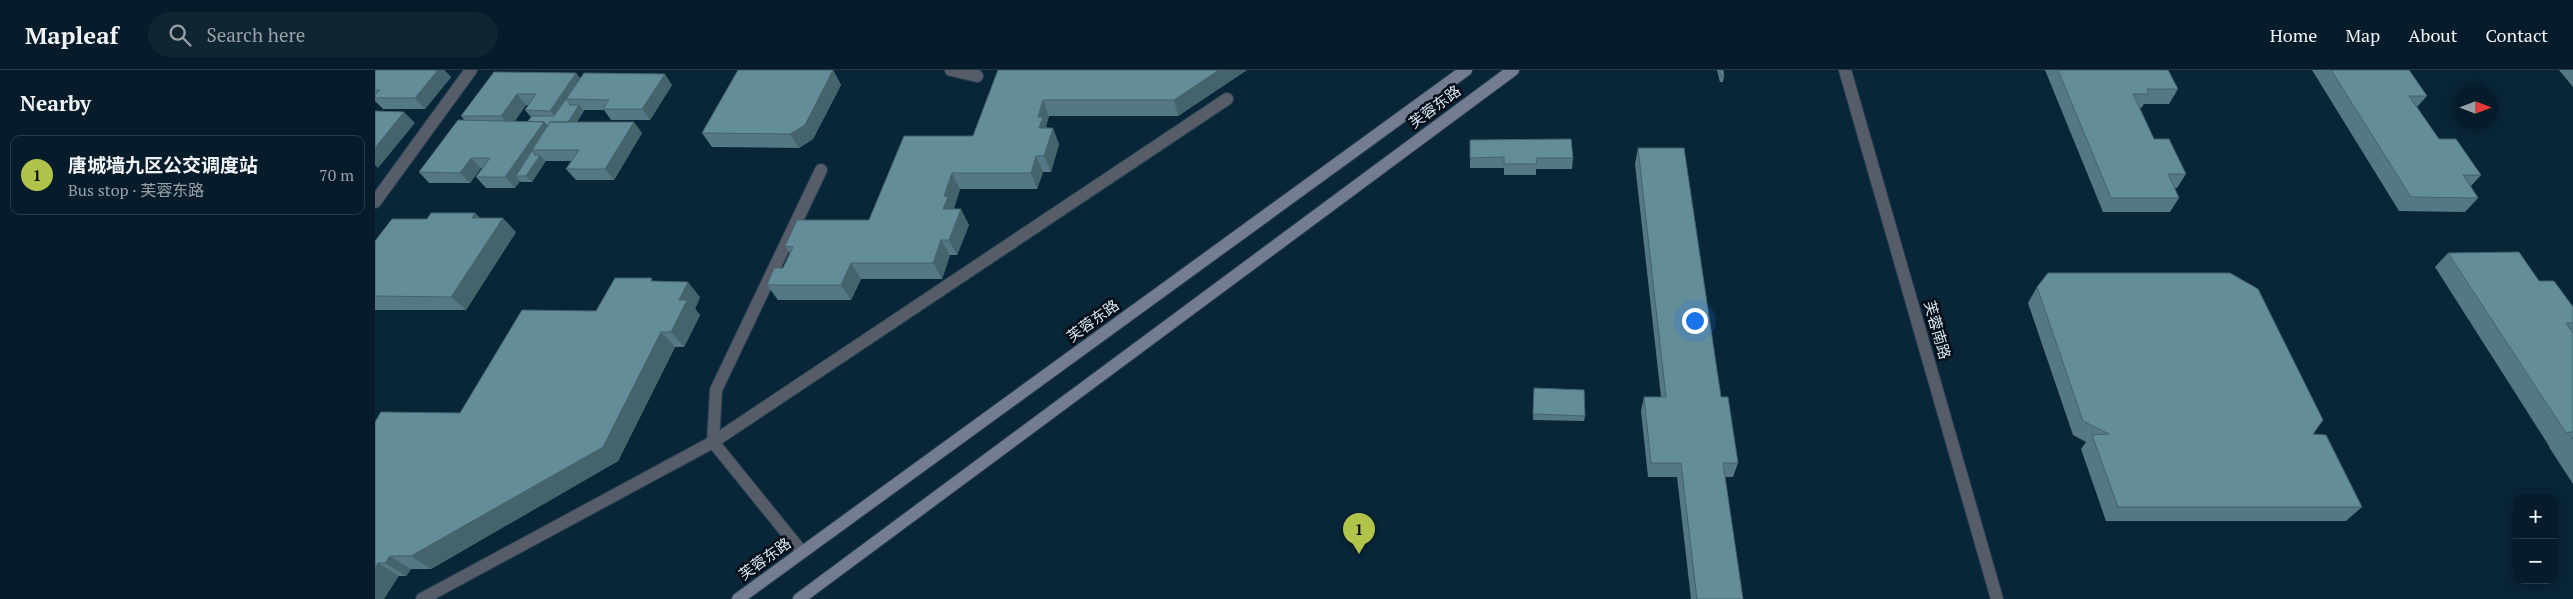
<!DOCTYPE html>
<meta charset="utf-8">
<style>
body{margin:0;font-family:"PT Serif","Noto Sans SC",serif;background:#102532;color:#f1f3f6}
.controls{position:absolute;right:15px;bottom:15px;display:grid;overflow:hidden;border-radius:10px;box-shadow:0 2px 12px #0003}
.controls button{width:45px;height:45px;display:grid;place-items:center;padding:0;border:0;border-bottom:1px solid #283a47;background:#071c2a;color:#f1f3f6;font:25px sans-serif}
.compass{position:absolute;left:2078px;top:15px;width:45px;height:45px;border-radius:50%;background:#071c2a;box-shadow:0 2px 12px #0003;rotate:90deg}
.you{position:absolute;left:1319px;top:250px;width:18px;height:18px;margin:-12px;border:4px solid #fff;border-radius:50%;background:#1a73e8;box-shadow:0 0 0 8px #1a73e833}
.badge{display:grid;place-items:center;width:32px;height:32px;border-radius:50%;background:#b2c34c;color:#111;font-size:16px;font-weight:700}
.pin{position:absolute;translate:-50% -41px;filter:drop-shadow(0 1px 2px #0008)}
.pin::after{content:'';position:absolute;top:26px;width:18px;height:15px;background:inherit;clip-path:polygon(0 0,100% 0,50% 100%)}
.list{margin:0;padding:0;list-style:none}
h2{display:flex;justify-content:space-between;align-items:center;height:65px;margin:0;padding:0 20px;font-size:21px}
h2 small{font-size:16px;font-weight:400;color:#98a1a8}
.list li{display:grid;grid-template-columns:32px 1fr auto;gap:15px;align-items:center;box-sizing:border-box;height:80px;margin:0 10px 10px;padding:0 10px;border:1px solid #283a47;border-radius:10px}
.list b{display:block;font-size:19px;white-space:nowrap}
.list p{margin:0;font-size:16px;white-space:nowrap;color:#98a1a8}
.list em{font-size:16px;font-style:normal;color:#98a1a8}
.icon{flex:none;width:28px;height:28px;fill:none;stroke:currentColor;stroke-width:2;stroke-linecap:round;stroke-linejoin:round}
.map{position:relative;flex:none;width:2198px;height:529px;overflow:hidden}
header{display:flex;align-items:center;gap:30px;box-sizing:border-box;height:70px;padding:0 25px;background:#071c2a;border-bottom:1px solid #283a47}
header strong{font-size:24px}
nav{display:flex;gap:28px;margin-inline-start:auto;font-size:18px}
.search{width:350px;height:45px;background:#102532;display:flex;align-items:center;gap:12px;box-sizing:border-box;padding:0 18px;border-radius:28px;color:#98a1a8;font-size:19px}
main{display:flex}
aside{flex:1;background:#071c2a}
.map>svg:first-child{display:block}
.lines{fill:none;stroke-linecap:round;stroke-linejoin:round}
.lane-casing{stroke:#264052;stroke-width:14}
.street-casing{stroke:#264052;stroke-width:14}
.secondary-casing{stroke:#264052;stroke-width:14}
.lane{stroke:#575c69;stroke-width:12}
.street{stroke:#575c69;stroke-width:12}
.secondary{stroke:#747c91;stroke-width:12}
.wall{fill:#557984;fill-rule:evenodd}
.shaded-wall{fill:#45636b}
.building{fill:#638d99;stroke:#45636b}
.labels{text-anchor:middle;stroke-width:5;stroke-linejoin:round;paint-order:stroke}
.street-label{font-size:15px;fill:#d6e6f3;stroke:#040d16}
</style>
<header>
<strong>Mapleaf</strong>
<div class="search"><svg class="icon" aria-label="search" viewBox="0 0 24 24"><circle cx="10" cy="10" r="6"/><path d="M15 15l6 6"/></svg>Search here</div>
<nav><a>Home</a><a>Map</a><a>About</a><a>Contact</a></nav>
</header>
<main>
<aside>
<h2>Nearby<small></small></h2>
<ul class="list">
<li><span class="badge">1</span><div><b>唐城墙九区公交调度站</b><p>Bus stop · 芙蓉东路</p></div><em>70 m</em></li>
</ul>
</aside>
<div class="map">
<svg width="2198" height="529" viewBox="0 0 2198 529">
<rect width="100%" height="100%" fill="#092538"/>
<g class="lines">
<g class="lane-casing">
<path id="lane" d="M 47,529 L 338,372 L 852,29"/>
</g>
<g class="street-casing">
<path id="street" d="M 576,0 L 602,6
M 1470,0 L 1622,529
M 0,132 L 96,0
M 427,482 L 338,372 L 341,320 L 446,100"/>
</g>
<g class="secondary-casing">
<path id="secondary" d="M 363,529 L 1091,0
M 424,529 L 1138,0"/>
</g>
<use href="#lane" class="lane"/>
<use href="#street" class="street"/>
<use href="#secondary" class="secondary"/>
</g>
<path class="wall" d="M 0,0 L 69,0 L 76,7 L 50,39 L 8,39 L 0,31 Z
M 458,0 L 466,15 L 438,69 L 424,78 L 337,77 L 327,63 Z
M 623,0 L 872,0 L 803,46 L 674,46 L 671,56 L 684,74 L 676,102 L 668,102 L 662,119 L 585,119 L 579,138 L 594,155 L 582,185 L 575,185 L 567,209 L 486,209 L 476,230 L 403,230 L 392,215 L 408,198 L 415,183 L 410,176 L 494,150 L 598,66 Z
M 1342,0 L 1348,0 L 1349,6 L 1348,12 L 1345,12 Z
M 1670,0 L 1793,0 L 1803,19 L 1794,34 L 1769,34 L 1766,38 L 1765,38 L 1779,69 L 1811,104 L 1802,118 L 1800,118 L 1804,128 L 1795,142 L 1728,142 Z
M 1937,0 L 2034,0 L 2052,26 L 2042,37 L 2064,69 L 2106,105 L 2096,116 L 2103,128 L 2090,142 L 2024,141 Z
M 2184,0 L 2198,0 L 2198,17 Z
M 119,2 L 201,3 L 205,8 L 297,15 L 275,50 L 236,50 L 229,40 L 209,40 L 202,52 L 267,63 L 239,110 L 201,110 L 191,99 L 197,91 L 170,91 L 157,112 L 146,112 L 145,111 L 140,118 L 111,118 L 101,107 L 107,98 L 106,98 L 95,113 L 54,113 L 44,102 L 90,51 L 86,46 ZM 151,35 L 154,35 L 150,40 L 156,47 L 153,51 L 140,51 Z
M 1095,70 L 1198,88 L 1197,99 L 1161,99 L 1161,105 L 1129,105 L 1129,98 L 1095,98 Z
M 1263,78 L 1346,327 L 1363,393 L 1358,407 L 1350,407 L 1368,529 L 1316,529 L 1302,407 L 1273,407 L 1266,341 L 1269,327 L 1286,327 L 1260,94 Z
M 100,143 L 105,148 L 141,162 L 91,240 L 0,240 L 0,171 L 52,149 Z
M 2073,183 L 2164,211 L 2198,237 L 2198,414 L 2174,377 L 2175,376 L 2174,376 L 2060,197 Z
M 281,211 L 325,227 L 320,239 L 325,245 L 309,277 L 300,277 L 243,391 L 56,499 L 36,499 L 31,506 L 24,506 L 0,529 L 0,352 L 85,343 L 221,241 Z
M 1662,217 L 1938,364 L 1987,437 L 1971,451 L 1731,451 L 1706,379 L 1711,372 L 1698,365 L 1653,233 Z
M 1159,318 L 1210,346 L 1209,351 L 1158,350 Z"/>
<path class="shaded-wall" d="M 63,0 L 69,0 L 76,7 L 50,39 L 40,28 Z
M 458,0 L 466,15 L 438,69 L 424,78 L 415,64 Z
M 844,0 L 872,0 L 803,46 L 799,30 Z
M 201,3 L 209,14 L 191,29 L 184,51 L 175,41 Z
M 290,4 L 297,15 L 275,50 L 267,39 Z
M 142,24 L 151,35 L 135,57 L 126,46 Z
M 668,30 L 674,46 L 671,56 L 674,63 L 664,58 L 663,47 Z
M 204,35 L 209,41 L 195,62 L 190,56 Z
M 29,42 L 40,53 L 3,98 L 0,95 L 0,78 Z
M 169,52 L 176,60 L 157,80 L 164,88 L 165,85 L 171,91 L 157,112 L 151,106 L 141,106 L 145,111 L 140,118 L 130,107 Z
M 259,52 L 267,63 L 239,110 L 230,99 Z
M 678,58 L 684,74 L 676,102 L 669,86 Z
M 661,86 L 668,102 L 662,119 L 656,103 Z
M 96,88 L 106,98 L 95,113 L 85,103 Z
M 577,103 L 585,119 L 579,138 L 581,143 L 568,139 L 569,126 Z
M 586,139 L 594,155 L 582,185 L 574,170 Z
M 100,143 L 114,157 L 97,148 Z
M 128,148 L 141,162 L 91,240 L 76,227 Z
M 566,170 L 575,185 L 567,209 L 558,193 Z
M 476,193 L 486,209 L 476,230 L 466,215 Z
M 313,212 L 325,227 L 320,239 L 325,245 L 309,277 L 296,262 L 304,230 Z
M 286,262 L 300,277 L 243,391 L 56,499 L 36,486 Z
M 15,486 L 36,499 L 31,506 L 10,493 Z
M 3,493 L 24,506 L 9,529 L 0,529 L 0,498 Z"/>
<path class="building" d="M 0,0 L 63,0 L 40,28 L 0,28 L 0,25 L 5,20 L 0,20 Z
M 363,0 L 458,0 L 430,55 L 415,64 L 327,63 Z
M 623,0 L 844,0 L 799,30 L 668,30 L 663,47 L 668,47 L 664,58 L 678,58 L 669,86 L 661,86 L 656,103 L 577,103 L 569,126 L 573,127 L 568,139 L 586,139 L 574,170 L 566,170 L 558,193 L 476,193 L 466,215 L 392,215 L 399,198 L 408,198 L 418,177 L 410,176 L 422,150 L 494,150 L 529,66 L 598,66 Z
M 1345,0 L 1348,0 L 1349,6 L 1346,6 Z
M 1683,0 L 1793,0 L 1803,19 L 1772,19 L 1774,24 L 1758,24 L 1779,69 L 1794,69 L 1811,104 L 1793,104 L 1804,128 L 1736,128 Z
M 1956,0 L 2034,0 L 2052,26 L 2034,26 L 2064,69 L 2081,69 L 2106,105 L 2088,105 L 2103,128 L 2036,127 Z
M 119,2 L 201,3 L 175,41 L 150,40 L 161,24 L 142,24 L 126,46 L 86,46 Z
M 209,3 L 290,4 L 267,39 L 228,39 L 234,30 L 191,29 Z
M 191,29 L 195,34 L 194,35 L 204,35 L 193,52 L 175,52 L 173,56 L 169,52 L 153,51 L 157,46 L 179,46 Z
M 0,41 L 29,42 L 0,78 Z
M 83,50 L 169,52 L 130,107 L 101,107 L 115,88 L 96,88 L 85,103 L 44,102 Z
M 175,52 L 259,52 L 230,99 L 191,99 L 204,80 L 157,80 Z
M 1196,69 L 1198,88 L 1161,88 L 1162,94 L 1129,94 L 1129,87 L 1095,88 L 1095,70 Z
M 1263,78 L 1309,78 L 1346,327 L 1353,327 L 1363,393 L 1348,393 L 1368,529 L 1322,529 L 1306,393 L 1276,393 L 1269,327 L 1291,327 Z
M 157,81 L 160,84 L 159,85 L 165,85 L 151,106 L 141,106 Z
M 56,143 L 100,143 L 97,148 L 128,148 L 76,227 L 0,226 L 0,171 L 17,149 L 52,149 Z
M 2144,182 L 2164,211 L 2179,211 L 2198,237 L 2198,253 L 2191,253 L 2198,263 L 2198,362 L 2191,363 L 2073,183 Z
M 1673,203 L 1855,203 L 1883,219 L 1948,350 L 1938,364 L 1951,365 L 1987,437 L 1743,437 L 1717,365 L 1734,364 L 1708,351 L 1662,217 Z
M 240,208 L 277,208 L 276,211 L 313,212 L 304,230 L 312,230 L 296,262 L 286,262 L 228,377 L 36,486 L 15,486 L 10,493 L 3,493 L 0,498 L 0,352 L 6,342 L 85,343 L 147,240 L 221,241 Z
M 1159,318 L 1209,320 L 1210,346 L 1158,344 Z
M 2194,362 L 2198,362 L 2198,369 Z"/>
<g class="labels">
<g class="street-label">
<text transform="translate(1060 37) rotate(-37)" y="5">芙蓉东路</text>
<text transform="translate(718 251) rotate(-36)" y="5">芙蓉东路</text>
<text transform="translate(1562 260) rotate(74)" y="5">芙蓉南路</text>
<text transform="translate(390 489) rotate(-36)" y="5">芙蓉东路</text>
</g>
</g>
</svg>
<div class="controls">
<button>+</button>
<button>−</button>
</div>
<svg class="compass" viewBox="-18 -18 36 36"><path d="M0-13l5 13h-10z" fill="#e53935"/><path d="M0 13l5-13h-10z" fill="#98a1a8"/></svg>
<div class="you"></div>
<div class="pin badge" style="left:984px;top:484px">1</div>
</div>
</main>
